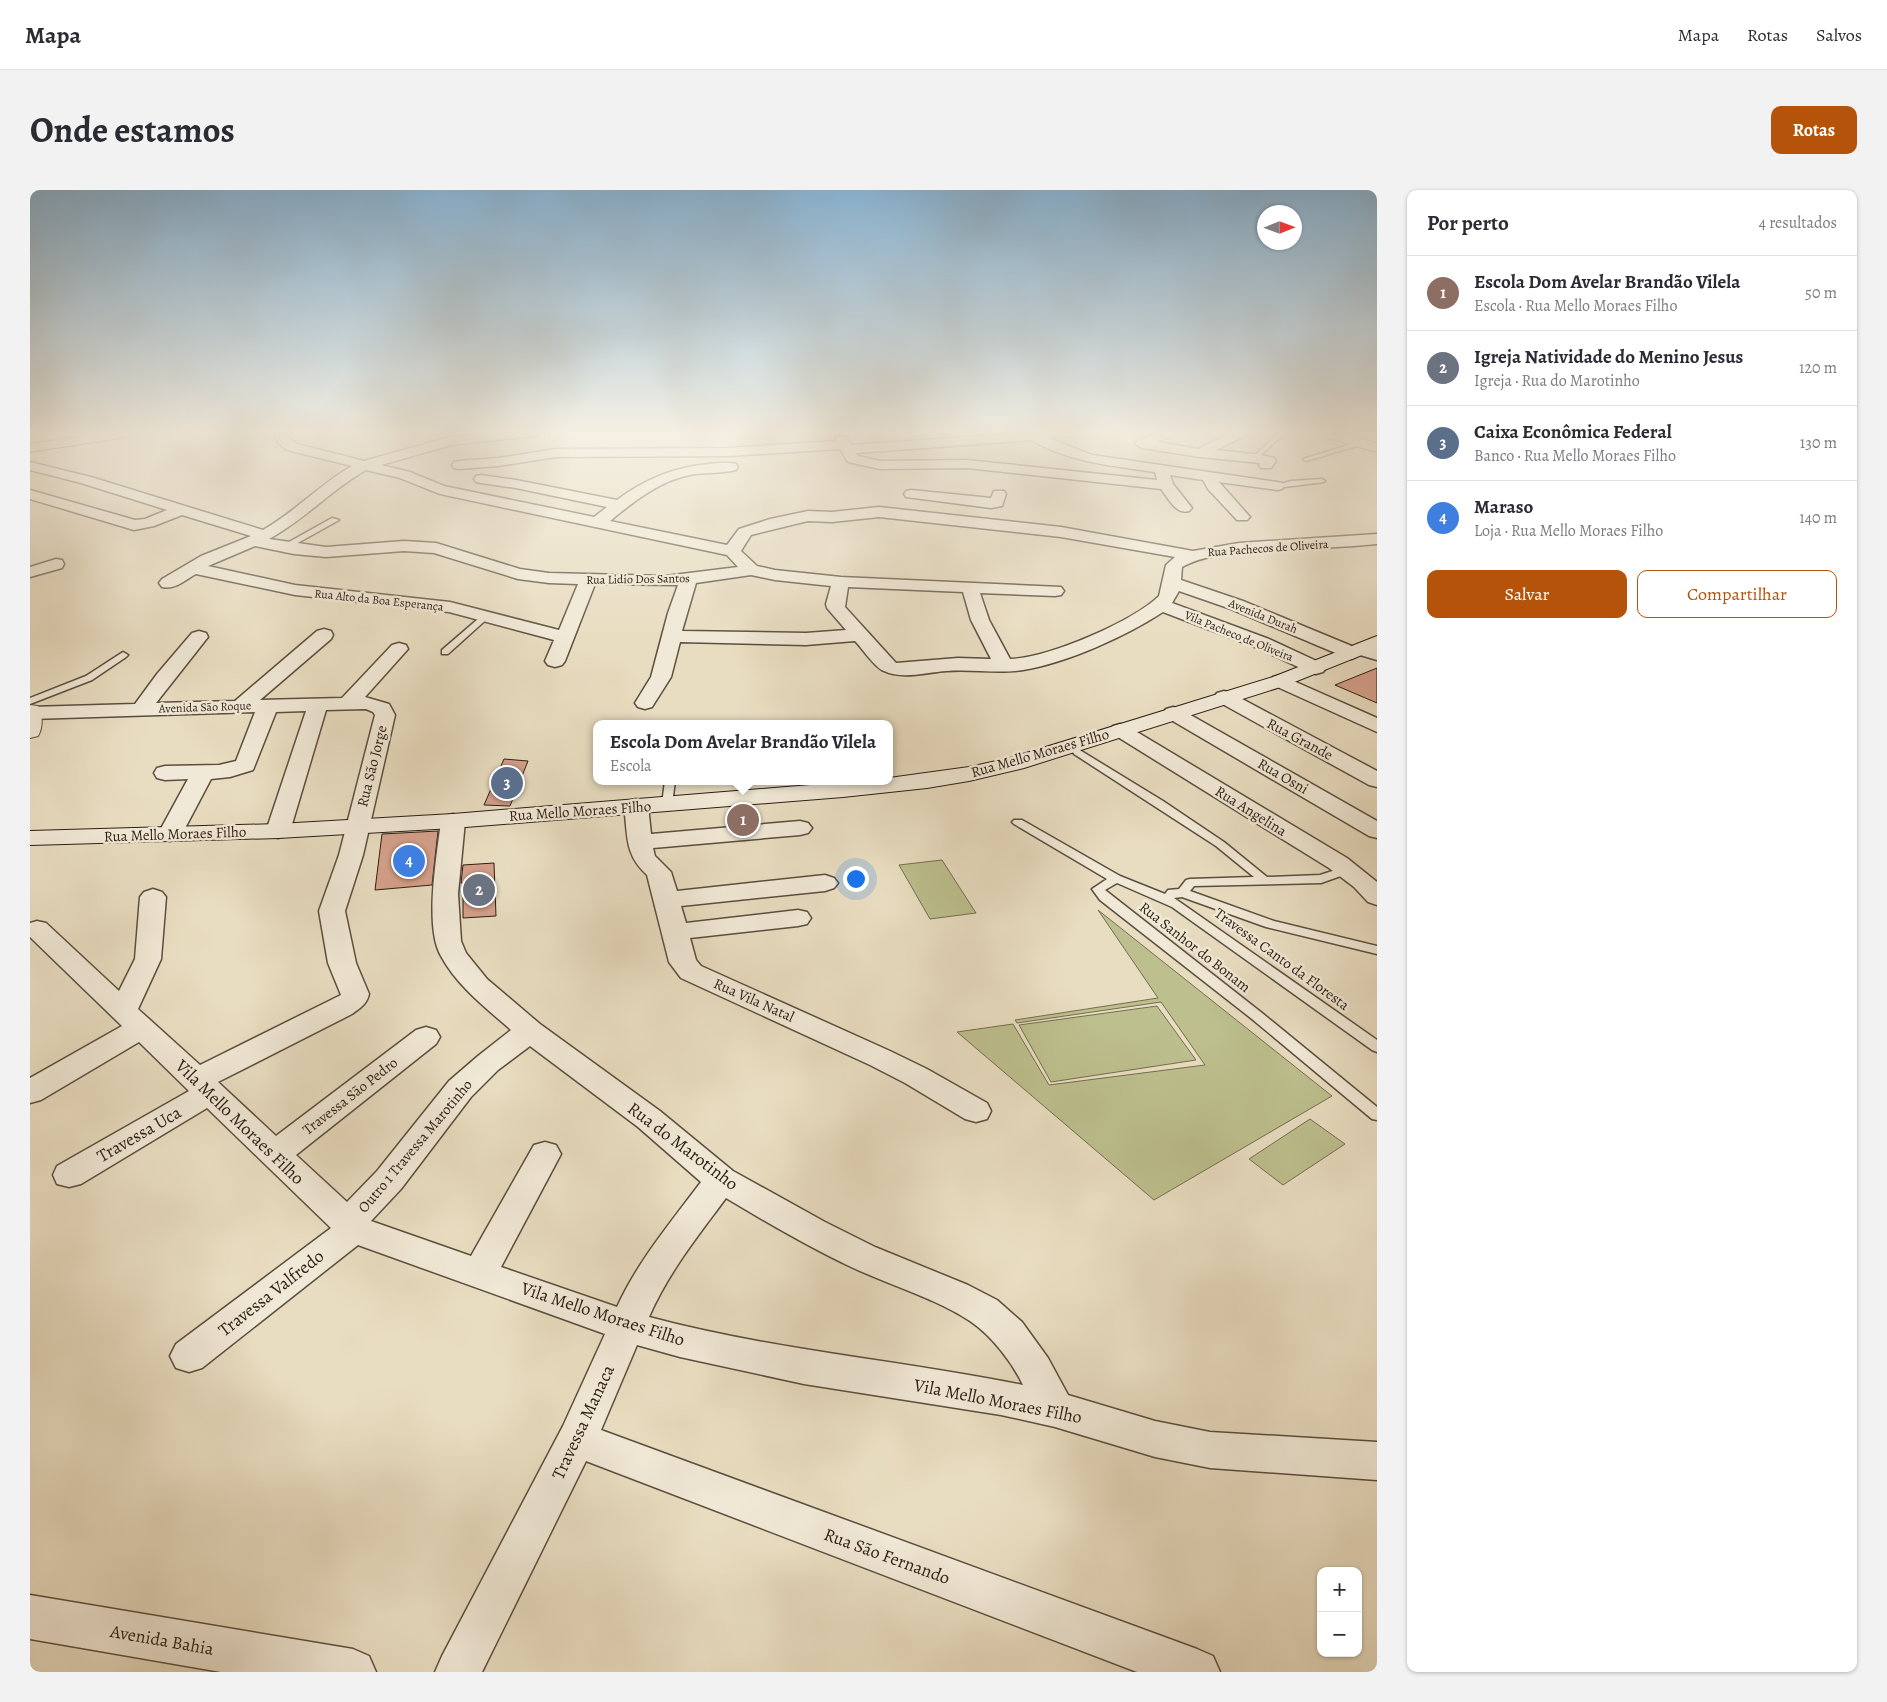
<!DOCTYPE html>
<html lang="pt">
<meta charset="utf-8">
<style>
body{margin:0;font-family:Alegreya,serif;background:#f2f2f3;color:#2b2b33}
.controls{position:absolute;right:15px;bottom:15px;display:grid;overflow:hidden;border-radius:10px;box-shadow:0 1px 4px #0004}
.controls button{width:45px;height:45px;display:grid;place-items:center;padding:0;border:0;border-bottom:1px solid #e1e1e2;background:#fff;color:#2b2b33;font:25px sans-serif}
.compass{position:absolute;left:1227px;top:15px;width:45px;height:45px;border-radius:50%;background:#fff;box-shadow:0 1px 4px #0004;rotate:89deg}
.you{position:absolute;left:825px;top:688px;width:18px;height:18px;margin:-12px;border:4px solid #fff;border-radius:50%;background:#1a73e8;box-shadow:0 0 0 8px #1a73e833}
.badge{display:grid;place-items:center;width:32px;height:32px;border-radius:50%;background:#b45309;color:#fff;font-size:16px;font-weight:700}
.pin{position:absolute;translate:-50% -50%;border:2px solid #fff;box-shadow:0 1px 5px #0006}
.popup{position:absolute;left:563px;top:530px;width:300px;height:65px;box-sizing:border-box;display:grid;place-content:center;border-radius:10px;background:#fff;filter:drop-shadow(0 1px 4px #0005);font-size:16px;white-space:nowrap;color:#7c7c81}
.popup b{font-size:19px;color:#2b2b33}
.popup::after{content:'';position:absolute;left:50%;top:100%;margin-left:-10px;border:10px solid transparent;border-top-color:#fff}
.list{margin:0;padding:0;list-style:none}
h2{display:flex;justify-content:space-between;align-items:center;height:65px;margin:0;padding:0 20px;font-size:21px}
h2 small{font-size:16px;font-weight:400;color:#7c7c81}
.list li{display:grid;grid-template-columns:32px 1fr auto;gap:15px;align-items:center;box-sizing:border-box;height:75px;padding:0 20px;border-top:1px solid #e1e1e2}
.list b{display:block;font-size:19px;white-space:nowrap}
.list p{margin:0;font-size:16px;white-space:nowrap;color:#7c7c81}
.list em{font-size:16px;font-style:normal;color:#7c7c81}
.actions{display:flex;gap:10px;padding:15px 20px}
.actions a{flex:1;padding:11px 0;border:1px solid #b45309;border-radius:10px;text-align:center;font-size:18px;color:#b45309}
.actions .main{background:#b45309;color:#fff}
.map{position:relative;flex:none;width:1347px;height:1482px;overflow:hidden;border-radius:10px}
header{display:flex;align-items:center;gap:30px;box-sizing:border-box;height:70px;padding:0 25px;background:#fff;border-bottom:1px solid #e1e1e2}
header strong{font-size:24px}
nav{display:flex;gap:28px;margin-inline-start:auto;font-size:18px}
.intro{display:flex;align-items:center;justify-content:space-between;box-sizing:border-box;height:120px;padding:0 30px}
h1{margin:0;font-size:35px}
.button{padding:12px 22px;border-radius:10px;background:#b45309;color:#fff;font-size:18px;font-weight:700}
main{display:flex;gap:30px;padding:0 30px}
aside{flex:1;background:#fff;border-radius:10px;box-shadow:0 1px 4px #0004}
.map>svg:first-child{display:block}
.green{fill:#bdbf8e;stroke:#746e50}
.building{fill:#d6a18c;stroke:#2c1e13}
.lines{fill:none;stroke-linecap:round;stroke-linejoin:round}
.service-casing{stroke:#5b4e3e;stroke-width:3}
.minor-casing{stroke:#5b4e3e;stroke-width:3}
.tertiary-casing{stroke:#5b4e3e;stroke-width:2}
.secondary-casing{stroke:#2c1e13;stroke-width:2}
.primary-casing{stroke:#2c1e13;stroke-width:2}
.service{fill:#f1e9d7;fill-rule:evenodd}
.minor{fill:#f1e9d7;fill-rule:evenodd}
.tertiary{fill:#f1e9d7;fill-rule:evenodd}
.secondary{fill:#f1e9d7;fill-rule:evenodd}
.primary{fill:#e9ddc1;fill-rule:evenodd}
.labels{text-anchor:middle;stroke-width:5;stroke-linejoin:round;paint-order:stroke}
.far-street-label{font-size:12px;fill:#2c1e13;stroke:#f1e9d7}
.street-label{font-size:15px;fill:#2c1e13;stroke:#f1e9d7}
.near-street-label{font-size:18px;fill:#2c1e13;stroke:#f1e9d7}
</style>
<header>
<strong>Mapa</strong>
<nav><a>Mapa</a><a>Rotas</a><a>Salvos</a></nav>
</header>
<div class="intro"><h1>Onde estamos</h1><a class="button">Rotas</a></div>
<main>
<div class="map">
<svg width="1347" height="1482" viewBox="0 0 1347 1482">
<rect width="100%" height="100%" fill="#e9ddc1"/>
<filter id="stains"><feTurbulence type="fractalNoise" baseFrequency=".004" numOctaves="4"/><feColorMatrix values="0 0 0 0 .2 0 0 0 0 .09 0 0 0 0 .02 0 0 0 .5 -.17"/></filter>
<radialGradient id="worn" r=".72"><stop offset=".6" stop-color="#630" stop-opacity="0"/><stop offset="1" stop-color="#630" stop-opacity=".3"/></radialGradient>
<path class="green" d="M 912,670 L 946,723 L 900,729 L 869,675 Z
M 1068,720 L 1302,906 L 1124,1010 L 927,842 L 983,834 L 1019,895 L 1175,875 L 1131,812 L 987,833 L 985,830 L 1128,808 Z
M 1127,816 L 1166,870 L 1021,892 L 989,835 Z
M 1280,929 L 1315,954 L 1253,995 L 1219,969 Z"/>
<path class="building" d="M 1347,478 L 1347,513 L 1305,495 Z
M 474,569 L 498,571 L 480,616 L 454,615 Z
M 408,641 L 402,695 L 345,700 L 352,644 Z
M 464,673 L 466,726 L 433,728 L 433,693 L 431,693 L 433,675 Z"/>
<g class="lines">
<g class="service-casing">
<path id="service" d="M 154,242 L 161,242 L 168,246 L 163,247 Z
M 1256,242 L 1263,242 L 1247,250 L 1229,267 L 1225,267 L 1225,265 L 1243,248 Z
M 1332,251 L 1335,253 L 1334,254 L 1276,271 L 1273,269 Z
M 1292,289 L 1295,291 L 1294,292 L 1247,298 L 1243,296 L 1261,291 Z
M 302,328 L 309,330 L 257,359 L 250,357 Z
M 455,423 L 459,426 L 458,428 L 418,464 L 412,464 L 412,460 Z
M 93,462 L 98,465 L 96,467 L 62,490 L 0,514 L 0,508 L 56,486 Z
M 1048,559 L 1133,611 L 1194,652 L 1237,687 L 1290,685 L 1318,676 L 1322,678 L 1324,680 L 1322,682 L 1291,693 L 1164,696 L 1160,701 L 1244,731 L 1347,756 L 1347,764 L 1236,737 L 1152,707 L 1144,708 L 1347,850 L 1347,862 L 1342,860 L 1142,717 L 1087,693 L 1075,700 L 1232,823 L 1347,917 L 1347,930 L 1342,929 L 1222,829 L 1070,710 L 1062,699 L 1077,689 L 984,634 L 982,632 L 984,630 L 992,630 L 1090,686 L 1135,704 L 1138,700 L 1149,699 L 1156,690 L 1160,689 L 1224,687 L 1186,656 L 1044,564 L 1043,562 L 1044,560 Z
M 635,591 L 645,591 L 642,614 L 637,617 L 632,614 Z"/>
</g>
<g class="minor-casing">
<path id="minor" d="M 244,242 L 256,242 L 259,248 L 267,254 L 334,271 L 420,247 L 471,242 L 510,242 L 509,245 L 504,246 L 421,255 L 351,275 L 380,282 L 414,296 L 564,327 L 577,317 L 486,298 L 451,293 L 446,292 L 444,289 L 446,286 L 451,285 L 486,290 L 587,310 C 615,289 644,277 679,274 C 688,273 697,272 706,274 L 708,277 L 706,280 C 691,284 675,282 660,285 C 629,291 603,312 580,331 L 697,355 L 709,339 L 740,329 L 778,321 L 802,322 L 849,317 L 1031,337 L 1163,361 L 1209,353 L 1347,344 L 1347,354 C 1308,358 1270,358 1231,361 C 1204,363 1176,364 1152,377 L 1151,390 L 1213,411 L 1324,457 L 1332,453 L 1347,458 L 1347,470 L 1330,465 L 1322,469 L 1315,467 L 1201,419 L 1149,401 L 1142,413 L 1239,449 L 1293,474 L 1296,478 L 1293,482 L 1286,484 L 1279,482 L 1225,457 L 1133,422 C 1096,446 1037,473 993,480 C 969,484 942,479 917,481 C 898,482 872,490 854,481 C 845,478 832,458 825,451 L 776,455 L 650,452 L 641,487 L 622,517 L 615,519 L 608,517 L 605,513 L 621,487 L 638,423 L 648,395 L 565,394 L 535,471 L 532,475 L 525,477 L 518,475 L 515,471 L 524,450 L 419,422 L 265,405 L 166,384 C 155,390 145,400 132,397 L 129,393 L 132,389 L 171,366 L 221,346 L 152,325 L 124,336 L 104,340 L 0,309 L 0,300 L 105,330 L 115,329 L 137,320 L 51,293 L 0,280 L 0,272 L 61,287 L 233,340 C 265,322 290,294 322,276 L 257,260 L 248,253 ZM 336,280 L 370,288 L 410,304 L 697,365 L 708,377 L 635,386 L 519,383 L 490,379 L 406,353 L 374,351 L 296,357 L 239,349 C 274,330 301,300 336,280 ZM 849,327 L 1031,347 L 1145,367 L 1136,375 L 1129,406 C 1102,432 1018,468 980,469 L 959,430 L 950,403 L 1025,406 L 1031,405 L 1034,401 L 1031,397 L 811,387 L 745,380 L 727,376 L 711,361 L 721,345 L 778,331 L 802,332 ZM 225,356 L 264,364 L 296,367 L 374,361 L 404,363 L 488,389 L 519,393 L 548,394 L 529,440 L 420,412 L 265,395 L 178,376 ZM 721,385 L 745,390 L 801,396 L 796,414 L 797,418 L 816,440 L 776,443 L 652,441 L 666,393 ZM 818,397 L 933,402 L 941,430 L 961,469 L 928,468 L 866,473 L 815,417 Z
M 1007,242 L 1045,242 L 1044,245 L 1018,248 L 1062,265 L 1247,292 L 1252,293 L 1254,296 L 1252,299 L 1247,300 L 1189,292 L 1220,327 L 1217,330 L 1207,330 L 1178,299 L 1173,290 L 1140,285 L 1143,294 L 1162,318 L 1159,321 C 1146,325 1139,309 1131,299 L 937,278 L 850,279 L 818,272 L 810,259 L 698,266 L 526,267 L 468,276 L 429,279 L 424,278 L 422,275 L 424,272 L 429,271 L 468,268 L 526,259 L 698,258 L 805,251 L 806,247 L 816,247 L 821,255 ZM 1001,250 C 1039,272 1082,276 1125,282 L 1127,290 L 937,270 L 850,271 L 828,266 L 826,263 Z
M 1129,242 L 1146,242 L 1144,245 L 1127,252 L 1168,259 L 1202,242 L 1218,242 L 1217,245 L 1186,260 L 1232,265 L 1244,268 L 1246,271 L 1241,278 L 1231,278 L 1229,275 L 1230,273 L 1170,267 L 1112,258 L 1105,254 L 1107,251 Z
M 881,300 L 961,308 L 964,301 L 974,301 L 976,304 L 972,316 L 961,318 L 876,307 L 874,304 L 876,301 Z
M 26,369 L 32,370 L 34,374 L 32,378 L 0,387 L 0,377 Z
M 294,439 L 301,441 L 303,445 L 301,449 L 230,510 L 312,508 L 362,455 L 369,453 L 376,455 L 378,459 L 335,507 L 359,514 L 365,525 L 333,665 L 315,721 L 326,773 L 339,804 C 337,814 330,818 322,824 L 188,892 L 246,946 L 386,840 L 396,837 L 406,840 L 410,847 L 406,854 L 266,965 L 317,1012 L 347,981 L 419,891 L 448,866 L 481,840 C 456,818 427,796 411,766 C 394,737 407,665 411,631 L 415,626 L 423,624 L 431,626 L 435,631 L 428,704 L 431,751 L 436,763 L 457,789 L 510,834 L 630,921 L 703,981 L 795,1032 L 845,1057 L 938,1095 L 967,1110 L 992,1132 L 1018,1168 L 1038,1205 L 1125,1231 L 1180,1242 L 1347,1252 L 1347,1290 L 1180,1278 L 1125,1267 L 1025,1237 L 971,1225 L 774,1194 L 650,1167 L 607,1155 L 571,1240 L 1167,1459 L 1183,1466 L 1190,1482 L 1107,1482 L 556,1271 L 452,1482 L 405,1482 L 412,1466 L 533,1236 L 575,1144 L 328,1055 L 172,1178 L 159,1182 L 146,1178 L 140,1166 L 146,1154 L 301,1038 L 177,918 L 51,994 L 39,997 L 27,994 L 23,985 L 27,976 L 159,901 L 109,852 L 11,910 L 0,913 L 0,888 L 92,836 L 0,747 L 0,733 L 7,731 L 16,733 L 89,801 L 105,769 L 110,707 L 114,702 L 123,699 L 132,702 L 136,707 L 131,769 L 108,819 L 170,875 L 311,805 L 298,773 L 289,721 L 309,665 L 345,525 L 343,522 L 336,519 L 296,520 L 260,641 L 256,646 L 248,648 L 240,646 L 236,641 L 276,521 L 246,522 L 223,580 L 200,587 L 181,589 L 152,644 L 148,649 L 140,651 L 132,649 L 128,644 L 158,589 L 135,590 L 127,588 L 124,583 L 127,578 L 135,576 L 189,575 L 206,571 L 225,522 L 1,529 L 0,517 L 105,514 L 127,484 L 162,443 L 169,441 L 176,443 L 178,447 L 126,513 L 205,511 L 287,441 ZM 500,856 L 608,937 L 671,992 C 641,1032 608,1071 587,1117 L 471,1077 L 531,964 L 526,955 L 515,952 L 504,955 L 441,1066 L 341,1031 L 371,999 L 441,907 L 468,880 ZM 696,1008 C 736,1032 777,1056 819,1076 C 859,1095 903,1107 940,1131 C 962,1146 982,1172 993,1195 C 869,1170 742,1160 619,1127 C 638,1083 668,1046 696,1008 Z
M 1250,485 L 1347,528 L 1347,542 L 1243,495 L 1240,491 L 1243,487 Z
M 1194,501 L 1201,503 L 1347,581 L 1347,597 L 1339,595 L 1187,511 L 1184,507 L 1187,503 Z
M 1143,517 L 1150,519 L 1347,631 L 1347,648 L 1339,646 L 1136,527 L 1133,523 L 1136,519 Z
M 1090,534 L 1097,536 L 1317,668 L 1347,692 L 1347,715 L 1338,712 L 1324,697 L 1299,678 L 1083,544 L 1079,540 L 1083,536 Z
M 606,609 L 614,611 L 618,616 L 621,644 L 770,631 L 778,633 L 782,638 L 778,643 L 770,645 L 623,658 L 625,666 L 641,682 L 647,701 L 795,685 L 804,688 L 808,693 L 804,698 L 795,701 L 651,716 L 656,733 L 768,720 L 777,722 L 781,728 L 777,734 L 768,736 L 660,748 L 666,770 L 671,776 L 860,861 L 897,879 L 957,913 L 961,921 L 957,929 L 946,932 L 935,929 L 875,893 L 840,875 L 651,788 L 639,772 L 617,685 C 594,664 598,645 594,616 L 598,611 Z
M 0,1405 L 323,1459 L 339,1466 L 346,1482 L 191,1482 L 0,1449 Z"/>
</g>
<g class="tertiary-casing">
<path id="tertiary" d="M 1285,242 L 1306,242 L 1347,253 L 1347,262 L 1287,245 Z
M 0,515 L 8,516 C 13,524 13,538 8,546 L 0,548 Z"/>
</g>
<g class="secondary-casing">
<path id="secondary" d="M 1347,446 L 1347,459 L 1257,495 L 994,578 L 939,591 L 897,598 L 813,607 L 423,638 L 248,648 L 0,655 L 0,641 L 248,634 L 423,624 L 829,591 L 859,591 L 859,588 L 939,577 L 980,568 L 1243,487 Z"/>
</g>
<g class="primary-casing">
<path id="primary" d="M 79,242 L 110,242 L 103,246 L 0,262 L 0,254 Z"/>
</g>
<use href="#service" class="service"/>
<use href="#minor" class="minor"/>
<use href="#tertiary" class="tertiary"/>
<use href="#secondary" class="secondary"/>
<use href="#primary" class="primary"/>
</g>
<linearGradient id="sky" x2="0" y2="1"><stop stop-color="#8ab6d7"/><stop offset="0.54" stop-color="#f5f0e3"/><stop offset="1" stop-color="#f5f0e3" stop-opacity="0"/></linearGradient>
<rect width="1347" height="449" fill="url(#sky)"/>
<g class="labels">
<g class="far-street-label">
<text transform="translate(1238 358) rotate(-4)" y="4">Rua Pachecos de Oliveira</text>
<text transform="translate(608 389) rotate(-1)" y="4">Rua Lidio Dos Santos</text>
<text transform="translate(349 410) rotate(6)" y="4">Rua Alto da Boa Esperança</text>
<text transform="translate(1233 426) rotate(22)" y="4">Avenida Durah</text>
<text transform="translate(1209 446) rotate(22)" y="4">Vila Pacheco de Oliveira</text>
<text transform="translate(175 517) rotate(-2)" y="4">Avenida São Roque</text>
</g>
<g class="street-label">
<text transform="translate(1270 549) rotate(28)" y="5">Rua Grande</text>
<text transform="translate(1010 563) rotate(-16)" y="5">Rua Mello Moraes Filho</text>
<text transform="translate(342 576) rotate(-76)" y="5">Rua São Jorge</text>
<text transform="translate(1253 586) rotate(30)" y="5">Rua Osni</text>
<text transform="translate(550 621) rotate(-4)" y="5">Rua Mello Moraes Filho</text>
<text transform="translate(1221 621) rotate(32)" y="5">Rua Angelina</text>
<text transform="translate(145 644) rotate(-2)" y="5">Rua Mello Moraes Filho</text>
<text transform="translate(1165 757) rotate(38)" y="5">Rua Sanhor do Bonam</text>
<text transform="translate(1252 769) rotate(36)" y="5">Travessa Canto da Floresta</text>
<text transform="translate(724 810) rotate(24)" y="5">Rua Vila Natal</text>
<text transform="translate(320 906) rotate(-38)" y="5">Travessa São Pedro</text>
<text transform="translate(385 956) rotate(-50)" y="5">Outro 1 Travessa Marotinho</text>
</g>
<g class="near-street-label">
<text transform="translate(210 932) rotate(44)" y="6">Vila Mello Moraes Filho</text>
<text transform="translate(109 944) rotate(-30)" y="6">Travessa Uca</text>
<text transform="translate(653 956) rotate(37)" y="6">Rua do Marotinho</text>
<text transform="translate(241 1103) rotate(-38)" y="6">Travessa Valfredo</text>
<text transform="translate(573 1124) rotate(18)" y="6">Vila Mello Moraes Filho</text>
<text transform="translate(968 1211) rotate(11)" y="6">Vila Mello Moraes Filho</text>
<text transform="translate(553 1232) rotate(-65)" y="6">Travessa Manaca</text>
<text transform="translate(857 1366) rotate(20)" y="6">Rua São Fernando</text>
<text transform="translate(132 1450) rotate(10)" y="6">Avenida Bahia</text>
</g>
</g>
<rect width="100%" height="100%" filter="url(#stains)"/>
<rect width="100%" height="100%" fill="url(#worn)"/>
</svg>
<div class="controls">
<button>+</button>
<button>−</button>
</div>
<svg class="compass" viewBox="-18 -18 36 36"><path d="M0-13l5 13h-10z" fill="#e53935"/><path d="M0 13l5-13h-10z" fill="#7c7c81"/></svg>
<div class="you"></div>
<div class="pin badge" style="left:713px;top:630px;background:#8d6e63">1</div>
<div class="popup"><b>Escola Dom Avelar Brandão Vilela</b>Escola</div>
<div class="pin badge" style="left:449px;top:700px;background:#6b7280">2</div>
<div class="pin badge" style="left:477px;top:593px;background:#5c6f8a">3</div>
<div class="pin badge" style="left:379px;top:671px;background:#3f7fe0">4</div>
</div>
<aside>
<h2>Por perto<small>4 resultados</small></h2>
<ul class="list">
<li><span class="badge" style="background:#8d6e63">1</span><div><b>Escola Dom Avelar Brandão Vilela</b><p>Escola · Rua Mello Moraes Filho</p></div><em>50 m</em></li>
<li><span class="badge" style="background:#6b7280">2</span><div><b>Igreja Natividade do Menino Jesus</b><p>Igreja · Rua do Marotinho</p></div><em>120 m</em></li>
<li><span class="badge" style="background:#5c6f8a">3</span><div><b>Caixa Econômica Federal</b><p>Banco · Rua Mello Moraes Filho</p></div><em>130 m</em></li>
<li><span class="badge" style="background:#3f7fe0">4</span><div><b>Maraso</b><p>Loja · Rua Mello Moraes Filho</p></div><em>140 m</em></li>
</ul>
<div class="actions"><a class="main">Salvar</a><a>Compartilhar</a></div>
</aside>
</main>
